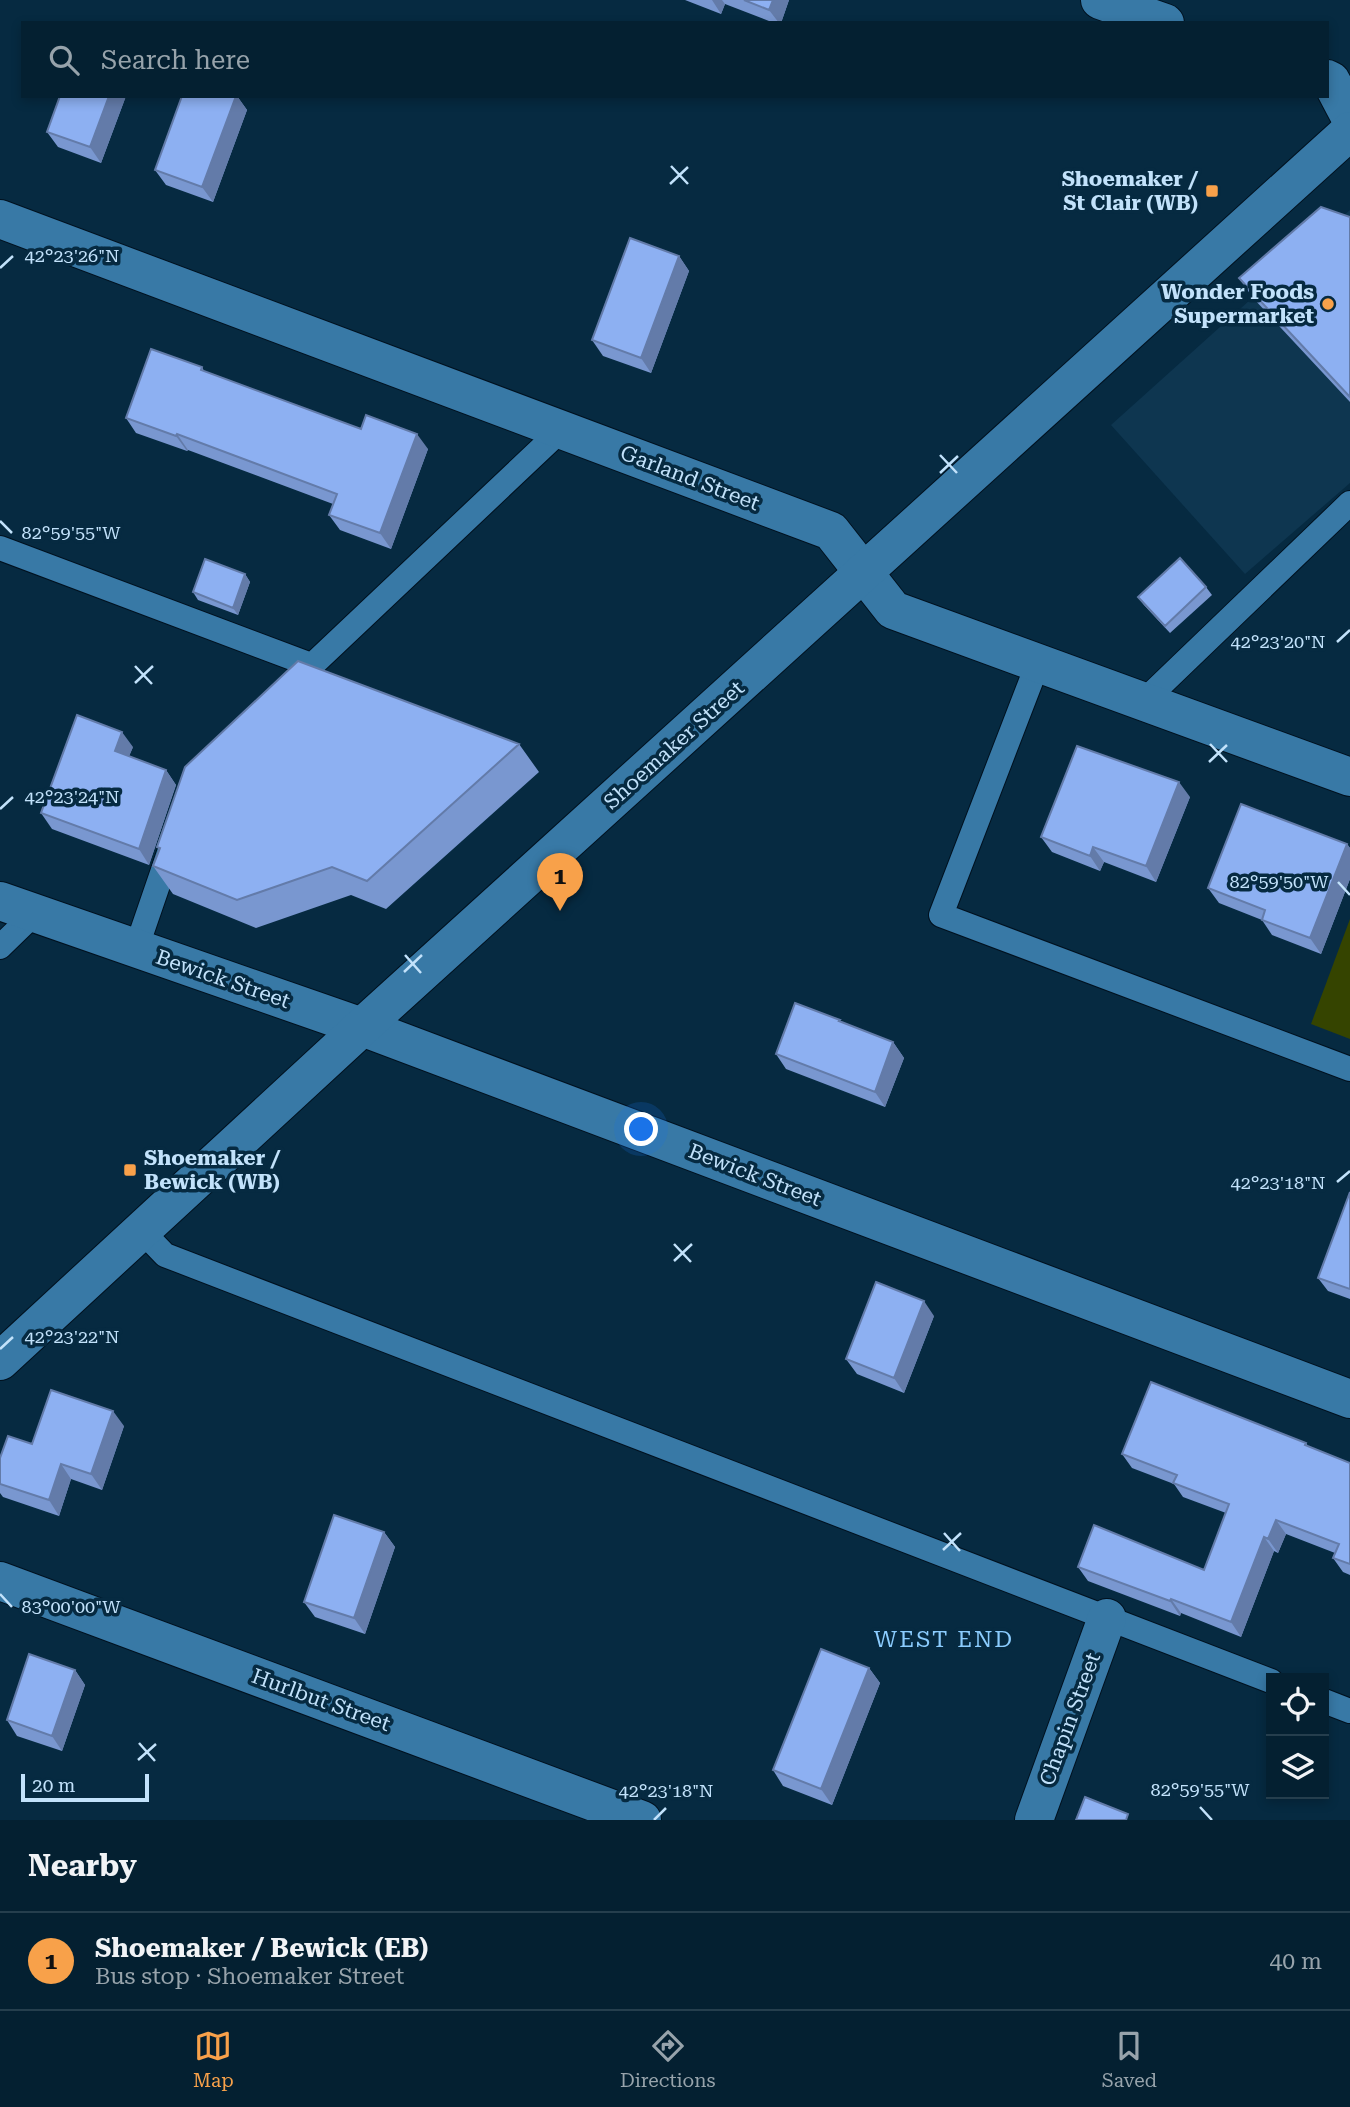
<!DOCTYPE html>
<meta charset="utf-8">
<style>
body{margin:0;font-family:"Roboto Serif",serif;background:#0d2839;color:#f1f3f6}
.controls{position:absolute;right:21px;bottom:21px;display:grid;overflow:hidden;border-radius:0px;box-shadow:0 4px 10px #0003}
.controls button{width:63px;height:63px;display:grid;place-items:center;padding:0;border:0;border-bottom:2px solid #253e4d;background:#042031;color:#f1f3f6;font:35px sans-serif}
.scale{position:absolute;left:21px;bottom:18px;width:128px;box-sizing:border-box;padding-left:7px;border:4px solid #c2e2fb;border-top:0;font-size:19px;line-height:24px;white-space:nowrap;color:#c2e2fb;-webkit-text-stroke:5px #062a41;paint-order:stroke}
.you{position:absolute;left:642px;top:1130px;width:24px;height:24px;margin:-18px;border:5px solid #fff;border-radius:50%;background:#1a73e8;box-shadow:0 0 0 10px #1a73e833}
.badge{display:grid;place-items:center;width:46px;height:46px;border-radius:50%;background:#f8a14a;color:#111;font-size:23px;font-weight:700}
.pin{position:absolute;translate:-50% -58px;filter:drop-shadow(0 2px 4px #0008)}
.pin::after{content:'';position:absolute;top:37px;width:24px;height:21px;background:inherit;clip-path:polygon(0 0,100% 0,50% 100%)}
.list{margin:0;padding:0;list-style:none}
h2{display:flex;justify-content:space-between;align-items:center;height:91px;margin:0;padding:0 28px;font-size:30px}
h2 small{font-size:23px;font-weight:400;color:#97a3ab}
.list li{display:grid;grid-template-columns:46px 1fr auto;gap:21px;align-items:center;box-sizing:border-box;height:98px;padding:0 28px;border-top:2px solid #253e4d}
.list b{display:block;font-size:26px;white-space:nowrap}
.list p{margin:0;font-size:23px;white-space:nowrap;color:#97a3ab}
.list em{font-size:23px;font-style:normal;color:#97a3ab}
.icon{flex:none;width:38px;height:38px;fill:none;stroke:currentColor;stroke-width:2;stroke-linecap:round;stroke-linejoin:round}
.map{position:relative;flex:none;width:1350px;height:1820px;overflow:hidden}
.search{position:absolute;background:#042031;box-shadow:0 4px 10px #0003;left:21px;right:21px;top:21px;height:77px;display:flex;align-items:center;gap:18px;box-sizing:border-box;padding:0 24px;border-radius:0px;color:#97a3ab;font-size:26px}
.sheet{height:189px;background:#042031}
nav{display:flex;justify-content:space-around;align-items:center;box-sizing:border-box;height:98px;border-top:2px solid #253e4d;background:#042031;font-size:19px;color:#97a3ab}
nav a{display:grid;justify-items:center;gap:4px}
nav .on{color:#f8a14a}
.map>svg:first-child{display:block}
.built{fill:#0e3650}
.green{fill:#354400}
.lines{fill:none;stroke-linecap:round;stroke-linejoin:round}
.service-casing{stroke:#01111f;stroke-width:26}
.minor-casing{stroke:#01111f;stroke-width:40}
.tertiary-casing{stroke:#01111f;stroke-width:40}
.service{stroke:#3879a6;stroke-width:24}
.minor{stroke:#3879a6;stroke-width:38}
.tertiary{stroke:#3879a6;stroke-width:38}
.wall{fill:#7997d0}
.shaded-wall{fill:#637ba9}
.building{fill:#8db0f2;stroke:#637ba9;stroke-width:2}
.ticks{fill:none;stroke:#c2e2fb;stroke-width:2.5}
.poi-dot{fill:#f8a14a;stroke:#062a41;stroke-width:2.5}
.labels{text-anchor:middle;stroke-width:7;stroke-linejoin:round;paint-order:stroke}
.poi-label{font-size:21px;font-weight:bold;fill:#c2e2fb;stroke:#062a41;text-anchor:end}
.street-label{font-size:21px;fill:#c2e2fb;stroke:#062a41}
.neighbourhood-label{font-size:23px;letter-spacing:2px;fill:#8bccfe;stroke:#062a41}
.ticks-label{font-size:18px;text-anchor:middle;fill:#c2e2fb;stroke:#062a41;stroke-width:7;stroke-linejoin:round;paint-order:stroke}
</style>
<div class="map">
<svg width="1350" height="1820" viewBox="0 0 1350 1820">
<rect width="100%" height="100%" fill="#062a41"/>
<path class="built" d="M 1350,210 L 1350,483 L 1245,574 L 1111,425 Z"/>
<path class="green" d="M 1350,919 L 1350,1039 L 1311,1024 Z"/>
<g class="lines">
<g class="service-casing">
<path id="service" d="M 0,548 L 311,665
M 1038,663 L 941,915 L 1350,1069
M 287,689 L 561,430
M 1143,702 L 1350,503
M 0,947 L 34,914
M 136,949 L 171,847
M 141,1230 L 165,1255 L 1271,1681
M 1324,1701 L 1350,1711"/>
</g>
<g class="minor-casing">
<path id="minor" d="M 1100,0 L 1165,23
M 1327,79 L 1331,81 L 1350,117
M 0,219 L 831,531 L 893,610 L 1350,777
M 0,901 L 362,1027 L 1350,1399
M 0,1581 L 642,1820
M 1034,1820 L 1107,1618"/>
</g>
<g class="tertiary-casing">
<path id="tertiary" d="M 0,1361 L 362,1027 L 1350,131"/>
</g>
<use href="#service" class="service"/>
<use href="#minor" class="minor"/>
<use href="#tertiary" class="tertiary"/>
</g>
<path class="wall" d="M 685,0 L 789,0 L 781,23 L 774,23 L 725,4 L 721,14 Z
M 60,96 L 126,96 L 101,163 L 58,147 L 47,132 Z
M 182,96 L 237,96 L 247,110 L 213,202 L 166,185 L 155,170 Z
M 1350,217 L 1350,402 L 1253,298 L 1239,278 Z
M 679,256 L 689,271 L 651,373 L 603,356 L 592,340 Z
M 202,367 L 204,371 L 361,429 L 428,449 L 391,549 L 340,530 L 329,515 L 333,504 L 188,450 L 187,451 L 136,433 L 126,418 Z
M 245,574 L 250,582 L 238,615 L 198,600 L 193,592 Z
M 1206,587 L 1212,595 L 1170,633 L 1144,605 L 1138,597 Z
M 519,744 L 539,772 L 386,909 L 351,895 L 256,928 L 173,894 L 153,866 L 159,849 L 157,847 Z
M 133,747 L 129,756 L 166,770 L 176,785 L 149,865 L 52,829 L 41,813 Z
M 1190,797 L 1156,882 L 1104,862 L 1100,871 L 1052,852 L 1041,837 Z
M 1347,844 L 1350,848 L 1350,879 L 1321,954 L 1272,935 L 1262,920 L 1219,903 L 1208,888 Z
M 841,1022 L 893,1042 L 904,1058 L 885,1107 L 786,1069 L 776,1054 Z
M 1350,1192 L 1350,1299 L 1328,1291 L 1318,1278 Z
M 934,1316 L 904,1393 L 857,1374 L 846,1359 Z
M 124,1426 L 102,1490 L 71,1479 L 59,1516 L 3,1497 L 0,1493 L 0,1458 L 32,1444 Z
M 1306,1443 L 1308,1446 L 1350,1463 L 1350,1575 L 1343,1572 L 1333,1558 L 1335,1553 L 1286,1534 L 1278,1553 L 1274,1551 L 1241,1637 L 1181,1613 L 1180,1616 L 1088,1581 L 1078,1567 L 1204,1570 L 1226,1513 L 1183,1497 L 1174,1484 L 1132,1468 L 1122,1454 Z
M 384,1532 L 395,1547 L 365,1634 L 315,1617 L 304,1602 Z
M 869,1668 L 880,1683 L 832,1805 L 783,1786 L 773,1770 Z
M 75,1670 L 85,1685 L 62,1751 L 17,1736 L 7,1720 Z"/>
<path class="shaded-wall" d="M 712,0 L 722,0 L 725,4 L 721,14 Z
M 773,0 L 789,0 L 781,23 L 779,23 L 769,10 Z
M 109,96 L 126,96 L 101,163 L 90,147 Z
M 236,96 L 237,96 L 247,110 L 213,202 L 202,187 Z
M 679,256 L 689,271 L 651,373 L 641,358 Z
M 177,434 L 188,450 L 187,451 L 176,436 Z
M 417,434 L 428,449 L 391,549 L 380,533 Z
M 245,574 L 250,582 L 238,615 L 233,608 Z
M 122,732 L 133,747 L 125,766 L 115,751 Z
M 166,770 L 176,785 L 149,865 L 139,849 Z
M 1179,782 L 1190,797 L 1156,882 L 1146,866 Z
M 1347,844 L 1350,848 L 1350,879 L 1321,954 L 1310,938 Z
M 1093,847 L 1104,862 L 1100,871 L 1090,856 Z
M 893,1042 L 904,1058 L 885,1107 L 875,1092 Z
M 924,1301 L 934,1316 L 904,1393 L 894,1378 Z
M 113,1411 L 124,1426 L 102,1490 L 91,1474 Z
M 61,1464 L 71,1479 L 59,1516 L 49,1500 Z
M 1276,1520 L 1286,1534 L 1278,1553 L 1268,1539 Z
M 384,1532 L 395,1547 L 365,1634 L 354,1618 Z
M 1264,1537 L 1274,1551 L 1241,1637 L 1231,1622 Z
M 1171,1599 L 1181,1613 L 1180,1616 L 1170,1601 Z
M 869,1668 L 880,1683 L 832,1805 L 821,1789 Z
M 75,1670 L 85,1685 L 62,1751 L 52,1736 Z"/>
<path class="building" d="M 744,0 L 773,0 L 769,10 Z
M 60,96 L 109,96 L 90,147 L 47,132 Z
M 182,96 L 236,96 L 202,187 L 155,170 Z
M 1321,207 L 1350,217 L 1350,397 L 1239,278 Z
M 630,238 L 679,256 L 641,358 L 592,340 Z
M 151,349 L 202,367 L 201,370 L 361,429 L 366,415 L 417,434 L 380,533 L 329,515 L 337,494 L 177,434 L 176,436 L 126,418 Z
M 1180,558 L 1206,587 L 1165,626 L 1138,597 Z
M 205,559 L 245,574 L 233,608 L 193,592 Z
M 298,661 L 519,744 L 367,881 L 332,867 L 237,900 L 153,866 L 160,848 L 157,847 L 185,767 Z
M 77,715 L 122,732 L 115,751 L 166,770 L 139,849 L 41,813 Z
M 1077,746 L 1179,782 L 1146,866 L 1093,847 L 1090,856 L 1041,837 Z
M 1241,804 L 1347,844 L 1310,938 L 1262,920 L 1265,910 L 1208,888 Z
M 795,1003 L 840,1020 L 839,1021 L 893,1042 L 875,1092 L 776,1054 Z
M 1350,1192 L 1350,1289 L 1318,1278 Z
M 876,1282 L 924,1301 L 894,1378 L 846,1359 Z
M 1151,1382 L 1306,1443 L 1305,1445 L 1350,1463 L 1350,1564 L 1333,1558 L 1339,1544 L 1276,1520 L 1268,1539 L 1264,1537 L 1231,1622 L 1171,1599 L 1170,1601 L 1078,1567 L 1094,1525 L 1204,1570 L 1229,1504 L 1173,1483 L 1177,1475 L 1122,1454 Z
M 51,1390 L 113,1411 L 91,1474 L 61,1464 L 49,1500 L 0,1484 L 0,1458 L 8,1436 L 32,1444 Z
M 334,1515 L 384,1532 L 354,1618 L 304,1602 Z
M 821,1649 L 869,1668 L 821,1789 L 773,1770 Z
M 29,1654 L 75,1670 L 52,1736 L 7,1720 Z
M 1085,1797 L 1128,1814 L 1126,1820 L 1076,1820 Z"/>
<path class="ticks" d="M 671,166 L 688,184M 670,184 L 688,167M 0,268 L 13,256M 940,455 L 957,473M 940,473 L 958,456M 0,521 L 12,533M 1337,642 L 1350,630M 135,666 L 152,684M 135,683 L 153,666M 1210,744 L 1227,762M 1209,762 L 1227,745M 0,809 L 13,797M 1338,882 L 1350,895M 405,955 L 421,973M 404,972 L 422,955M 1337,1182 L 1350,1171M 674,1244 L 691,1262M 674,1261 L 692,1244M 0,1349 L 13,1337M 944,1533 L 960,1551M 943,1550 L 961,1533M 0,1594 L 12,1607M 139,1743 L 155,1761M 138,1760 L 156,1744M 1200,1807 L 1212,1820M 654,1820 L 666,1808"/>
<g class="poi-dot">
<rect x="1205" y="184" width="14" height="14" rx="3.5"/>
<circle cx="1328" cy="304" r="7"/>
<rect x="123" y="1163" width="14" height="14" rx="3.5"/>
</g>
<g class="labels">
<g class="poi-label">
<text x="1198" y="186">Shoemaker /<tspan x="1198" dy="24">St Clair (WB)</tspan></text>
<text x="1314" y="299">Wonder Foods<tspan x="1314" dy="24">Supermarket</tspan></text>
<text x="144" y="1165" text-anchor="start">Shoemaker /<tspan x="144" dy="24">Bewick (WB)</tspan></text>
</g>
<g class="street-label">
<text transform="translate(690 478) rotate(21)" y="7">Garland Street</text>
<text transform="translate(674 745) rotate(-42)" y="7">Shoemaker Street</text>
<text transform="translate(223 979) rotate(19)" y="7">Bewick Street</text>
<text transform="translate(755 1175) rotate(21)" y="7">Bewick Street</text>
<text transform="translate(321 1700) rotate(20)" y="7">Hurlbut Street</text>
<text transform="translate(1070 1719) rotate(-70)" y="7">Chapin Street</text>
</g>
<g class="neighbourhood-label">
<text x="944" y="1647">WEST END</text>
</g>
</g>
<g class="ticks-label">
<text x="72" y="262">42°23'26"N</text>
<text x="71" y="539">82°59'55"W</text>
<text x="1278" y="648">42°23'20"N</text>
<text x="72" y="803">42°23'24"N</text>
<text x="1279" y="888">82°59'50"W</text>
<text x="1278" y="1189">42°23'18"N</text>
<text x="72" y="1343">42°23'22"N</text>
<text x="71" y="1613">83°00'00"W</text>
<text x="1200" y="1796">82°59'55"W</text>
<text x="666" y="1797">42°23'18"N</text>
</g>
</svg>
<div class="controls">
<button><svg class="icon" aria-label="locate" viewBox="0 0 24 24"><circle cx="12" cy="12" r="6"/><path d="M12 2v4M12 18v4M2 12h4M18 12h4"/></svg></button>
<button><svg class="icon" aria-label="layers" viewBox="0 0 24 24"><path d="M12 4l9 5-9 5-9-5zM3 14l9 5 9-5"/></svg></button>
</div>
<div class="scale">20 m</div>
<div class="you"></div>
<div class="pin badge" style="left:560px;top:911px">1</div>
<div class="search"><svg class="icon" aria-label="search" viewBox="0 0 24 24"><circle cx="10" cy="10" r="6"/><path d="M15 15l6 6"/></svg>Search here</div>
</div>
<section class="sheet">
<h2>Nearby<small></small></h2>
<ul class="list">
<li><span class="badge">1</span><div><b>Shoemaker / Bewick (EB)</b><p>Bus stop · Shoemaker Street</p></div><em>40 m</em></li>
</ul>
</section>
<nav>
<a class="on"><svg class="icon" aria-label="map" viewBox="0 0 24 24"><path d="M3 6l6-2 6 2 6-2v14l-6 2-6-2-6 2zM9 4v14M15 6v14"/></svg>Map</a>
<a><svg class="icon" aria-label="directions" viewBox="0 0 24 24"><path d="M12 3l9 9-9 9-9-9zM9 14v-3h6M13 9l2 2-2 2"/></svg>Directions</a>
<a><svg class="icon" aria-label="saved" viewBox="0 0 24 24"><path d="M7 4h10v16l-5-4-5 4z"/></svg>Saved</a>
</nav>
